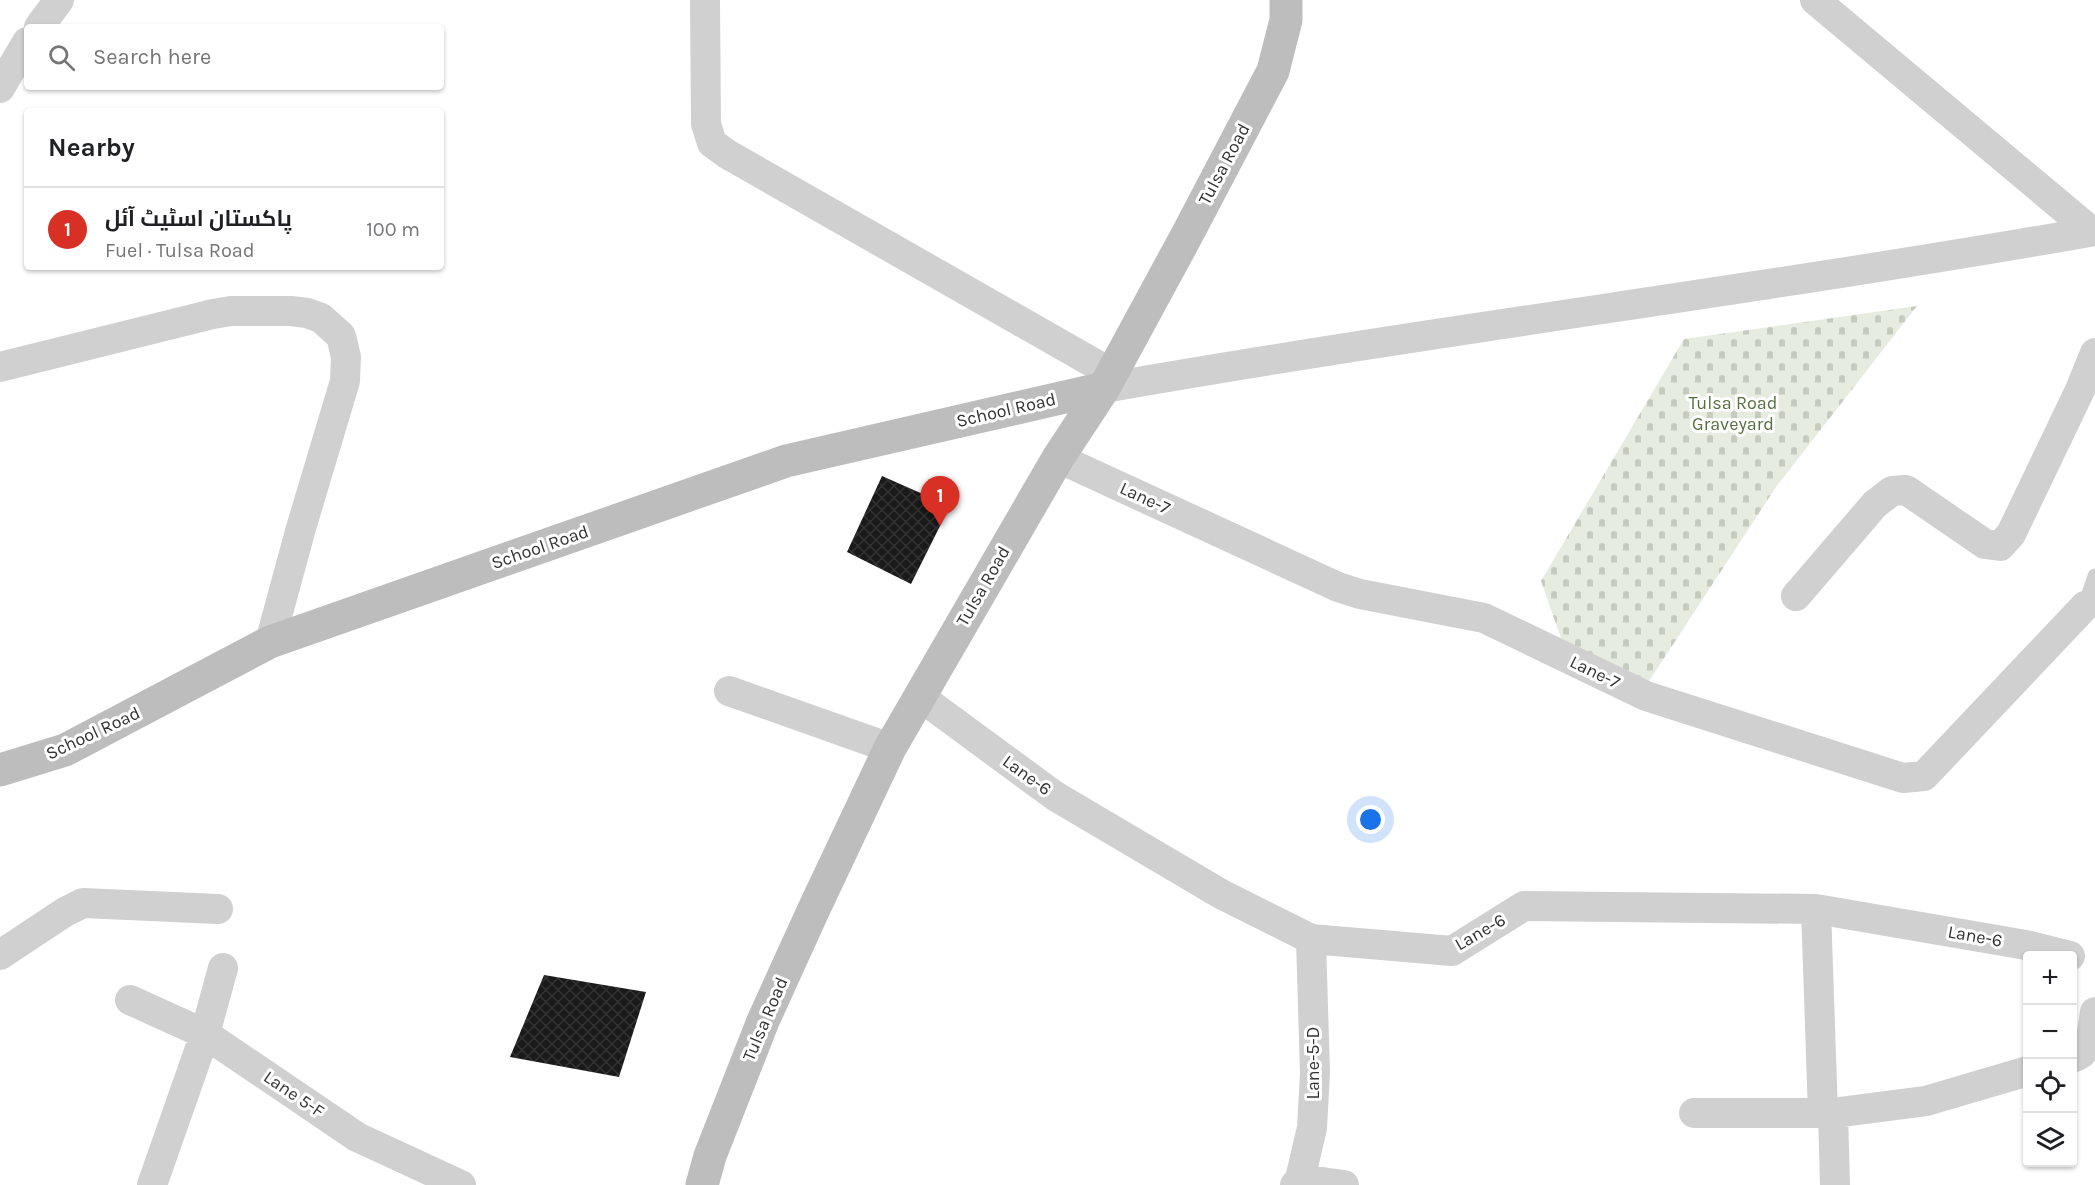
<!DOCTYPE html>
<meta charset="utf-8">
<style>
body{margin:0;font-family:Karla,Cairo,sans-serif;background:#f2f2f2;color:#202124}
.controls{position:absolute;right:18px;bottom:18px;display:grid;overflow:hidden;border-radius:6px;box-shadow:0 2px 4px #0004}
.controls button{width:54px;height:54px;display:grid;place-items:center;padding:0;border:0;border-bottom:2px solid #e0e0e0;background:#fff;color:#202124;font:30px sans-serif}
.you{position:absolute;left:1371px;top:820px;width:21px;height:21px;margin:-15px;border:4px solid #fff;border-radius:50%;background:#1a73e8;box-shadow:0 0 0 9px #1a73e833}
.badge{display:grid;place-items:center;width:39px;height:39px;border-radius:50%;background:#d93025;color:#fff;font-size:20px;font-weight:700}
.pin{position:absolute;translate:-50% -50px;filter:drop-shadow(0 2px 3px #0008)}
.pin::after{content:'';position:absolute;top:32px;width:21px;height:18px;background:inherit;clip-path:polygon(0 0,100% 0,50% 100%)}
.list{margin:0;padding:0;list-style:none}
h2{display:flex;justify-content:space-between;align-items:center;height:78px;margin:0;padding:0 24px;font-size:26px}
h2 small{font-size:20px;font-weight:400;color:#757577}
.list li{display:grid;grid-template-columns:39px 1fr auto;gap:18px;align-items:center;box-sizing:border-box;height:84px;padding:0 24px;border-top:2px solid #e0e0e0}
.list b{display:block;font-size:22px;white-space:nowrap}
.list p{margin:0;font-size:20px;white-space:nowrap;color:#757577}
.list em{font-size:20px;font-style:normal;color:#757577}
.icon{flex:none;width:33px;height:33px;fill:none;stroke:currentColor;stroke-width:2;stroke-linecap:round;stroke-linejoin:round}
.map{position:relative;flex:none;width:2095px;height:1185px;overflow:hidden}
.search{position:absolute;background:#fff;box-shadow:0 2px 4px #0004;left:24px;top:24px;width:420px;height:66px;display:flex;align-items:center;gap:15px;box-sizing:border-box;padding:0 21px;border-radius:6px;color:#757577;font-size:22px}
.panel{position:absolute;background:#fff;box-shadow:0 2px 4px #0004;left:24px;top:108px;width:420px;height:162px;border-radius:6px}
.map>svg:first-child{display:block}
.cemetery{fill:url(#cemetery-stones)}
.building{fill:url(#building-cross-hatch)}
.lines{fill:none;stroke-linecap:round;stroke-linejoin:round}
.lane{stroke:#d0d0d0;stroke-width:15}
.street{stroke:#d0d0d0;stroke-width:30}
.secondary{stroke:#bdbdbd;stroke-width:33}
.labels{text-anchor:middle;stroke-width:6;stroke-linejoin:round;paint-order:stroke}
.street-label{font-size:18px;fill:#333;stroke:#fff}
.park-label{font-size:18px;fill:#56703f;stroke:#fff}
</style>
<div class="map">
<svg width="2095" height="1185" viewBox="0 0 2095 1185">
<defs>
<pattern id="cemetery-stones" width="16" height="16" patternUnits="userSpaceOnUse" patternTransform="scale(1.5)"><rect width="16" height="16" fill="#e6ecdf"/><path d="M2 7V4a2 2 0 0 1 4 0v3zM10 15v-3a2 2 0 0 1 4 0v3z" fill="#c6cbc0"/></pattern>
<pattern id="building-cross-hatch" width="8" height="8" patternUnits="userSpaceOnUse" patternTransform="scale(1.5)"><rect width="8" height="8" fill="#1a1a1a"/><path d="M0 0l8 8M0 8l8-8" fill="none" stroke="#333"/></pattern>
</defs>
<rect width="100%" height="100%" fill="#fff"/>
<path class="cemetery" d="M 1917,306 L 1776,487 L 1640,695 L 1569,661 L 1541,581 L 1684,339 Z"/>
<path class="building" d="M 882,476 L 950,506 L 911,584 L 847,552 Z
M 544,975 L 646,992 L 619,1077 L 510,1057 Z"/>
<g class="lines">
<path class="lane" d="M 2088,609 L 2085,606 L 2095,576"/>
<path class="street" d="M 705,0 L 706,124 L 712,143 L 727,154 L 1111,373
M 1815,0 L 2091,231
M 39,27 L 59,0
M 0,88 L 27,42
M 0,367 L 213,314 L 231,311 L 291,311 L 307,313 L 321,318 L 341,336 L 346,357 L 345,381 L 301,528 L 270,642
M 1104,388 C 1433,330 1766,289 2095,231
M 1058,458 L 1338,587 L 1360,594 L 1484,618 L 1646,696 L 1903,778 L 1924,776 L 2085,606
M 1796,596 L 1875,504 L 1892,491 L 1906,490 L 1985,544 L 2000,546 L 2011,534 L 2080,390 L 2095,353
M 729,691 L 890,748
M 919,696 L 1055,796 L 1221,894 L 1311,939 L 1452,951 L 1524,906 L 1816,909 L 2026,945 L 2070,956
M 1816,909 L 1823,1114
M 0,955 L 65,912 L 83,903 L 218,909
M 130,1000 L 205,1034 L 357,1137 L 461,1185
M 2072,1058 C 2093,1052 2092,1030 2095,1012
M 1694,1113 L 1833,1113 L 1926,1101 L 2028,1071
M 1833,1113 L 1835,1185
M 1300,1179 L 1344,1185
M 152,1185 L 205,1034 L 223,968
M 1295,1185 L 1300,1179 L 1312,1128 L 1315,1073 L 1311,939"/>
<path class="secondary" d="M 0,770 L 65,750 L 270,642 L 786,461 L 1104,388
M 702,1185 L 710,1156 L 763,1021 L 813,911 L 890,748 L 1058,458 L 1104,388 L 1188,233 L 1273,71 L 1286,20 L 1286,0"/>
</g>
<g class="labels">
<g class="street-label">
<text transform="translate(1224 164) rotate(-62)" y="6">Tulsa Road</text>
<text transform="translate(1006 410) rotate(-13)" y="6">School Road</text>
<text transform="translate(1145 498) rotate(25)" y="6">Lane-7</text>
<text transform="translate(540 547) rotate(-19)" y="6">School Road</text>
<text transform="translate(983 586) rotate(-60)" y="6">Tulsa Road</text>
<text transform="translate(1595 672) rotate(26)" y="6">Lane-7</text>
<text transform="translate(93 733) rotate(-25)" y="6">School Road</text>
<text transform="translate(1027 775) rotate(36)" y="6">Lane-6</text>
<text transform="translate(1480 932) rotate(-30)" y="6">Lane-6</text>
<text transform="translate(1975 936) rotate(10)" y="6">Lane-6</text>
<text transform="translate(765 1019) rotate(-67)" y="6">Tulsa Road</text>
<text transform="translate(1313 1063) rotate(-90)" y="6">Lane-5-D</text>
<text transform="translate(294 1094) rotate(34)" y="6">Lane 5-F</text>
</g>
<g class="park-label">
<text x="1733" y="409">Tulsa Road<tspan x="1733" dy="21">Graveyard</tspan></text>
</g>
</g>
</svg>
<div class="controls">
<button>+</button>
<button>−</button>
<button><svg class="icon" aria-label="locate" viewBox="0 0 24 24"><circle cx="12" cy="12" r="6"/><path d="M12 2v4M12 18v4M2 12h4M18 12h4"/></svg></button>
<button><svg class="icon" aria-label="layers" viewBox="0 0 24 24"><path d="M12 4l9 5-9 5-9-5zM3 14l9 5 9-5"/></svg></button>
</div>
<div class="you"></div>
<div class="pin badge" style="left:940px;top:526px">1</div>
<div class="search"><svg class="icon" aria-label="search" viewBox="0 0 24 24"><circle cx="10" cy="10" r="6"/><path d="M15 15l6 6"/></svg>Search here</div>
<section class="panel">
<h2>Nearby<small></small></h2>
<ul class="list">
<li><span class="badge">1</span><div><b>پاکستان اسٹیٹ آئل</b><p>Fuel · Tulsa Road</p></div><em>100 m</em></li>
</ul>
</section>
</div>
